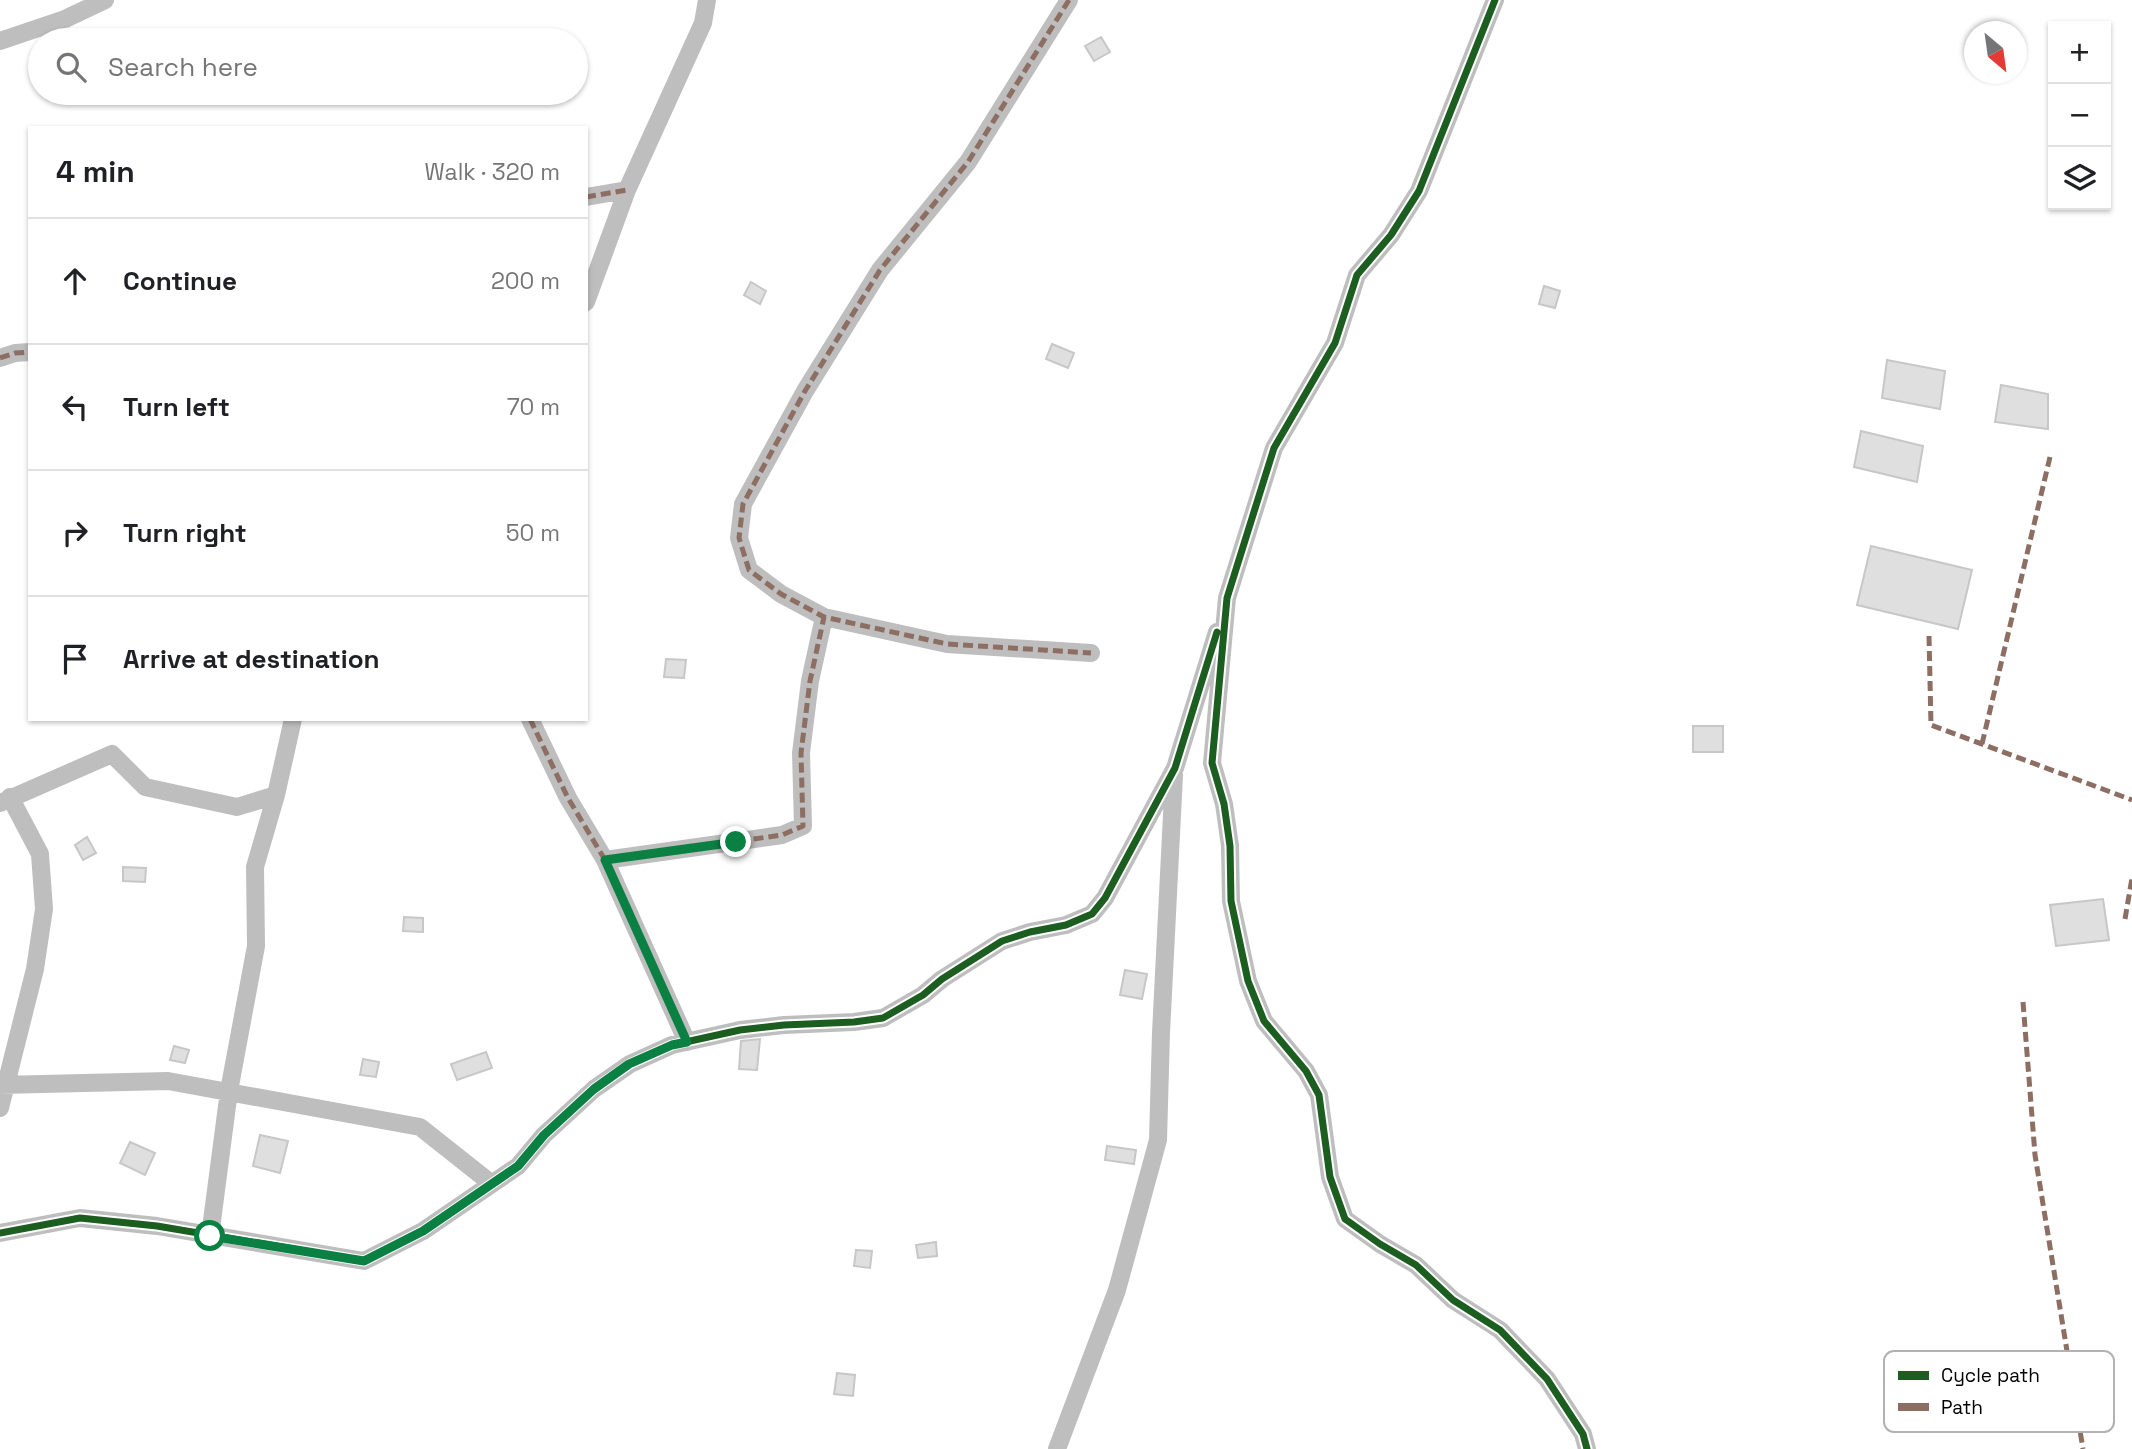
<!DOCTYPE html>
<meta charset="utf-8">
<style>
body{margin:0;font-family:"Space Grotesk",sans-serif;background:#f2f2f2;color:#202124}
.controls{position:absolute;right:21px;top:21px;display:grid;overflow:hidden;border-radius:0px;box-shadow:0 2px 5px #0004}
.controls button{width:63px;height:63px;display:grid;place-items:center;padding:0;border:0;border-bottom:2px solid #e0e0e0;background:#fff;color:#202124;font:35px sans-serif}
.compass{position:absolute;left:1964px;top:21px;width:63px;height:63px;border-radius:50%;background:#fff;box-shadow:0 2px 5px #0004;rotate:151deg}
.stop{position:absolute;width:21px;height:21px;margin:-16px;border:5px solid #0b8043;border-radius:50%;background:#fff}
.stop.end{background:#0b8043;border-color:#fff;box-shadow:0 2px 7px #0008}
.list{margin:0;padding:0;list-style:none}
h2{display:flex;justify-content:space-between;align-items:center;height:91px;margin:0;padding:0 28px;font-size:30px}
h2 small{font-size:23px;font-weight:400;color:#757577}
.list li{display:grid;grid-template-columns:46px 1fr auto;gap:21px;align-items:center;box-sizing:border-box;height:126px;padding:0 28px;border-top:2px solid #e0e0e0}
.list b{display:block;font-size:26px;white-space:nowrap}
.list em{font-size:23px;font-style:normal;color:#757577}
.icon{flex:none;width:38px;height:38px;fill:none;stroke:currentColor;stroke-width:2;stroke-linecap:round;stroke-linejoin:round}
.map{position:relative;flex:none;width:2132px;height:1449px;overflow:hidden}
.search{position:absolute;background:#fff;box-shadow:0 2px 5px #0004;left:28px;top:28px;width:560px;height:77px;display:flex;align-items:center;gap:18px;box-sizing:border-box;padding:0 24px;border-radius:38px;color:#757577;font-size:26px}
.panel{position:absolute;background:#fff;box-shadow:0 2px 5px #0004;left:28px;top:126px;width:560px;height:595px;border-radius:0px}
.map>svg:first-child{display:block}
.building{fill:#dfdfdf;stroke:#c7c7c7;stroke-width:2}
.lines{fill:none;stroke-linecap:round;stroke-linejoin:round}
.street{stroke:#bebebe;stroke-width:18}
.quiet{stroke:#8d6e63;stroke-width:5;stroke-dasharray:10 5;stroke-linecap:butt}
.cycleway-casing{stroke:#fff;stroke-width:11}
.cycleway{stroke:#1b5e20;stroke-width:7}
.route{stroke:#0b8043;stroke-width:9}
.key{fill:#fff;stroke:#b2b2b2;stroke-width:2}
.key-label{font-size:19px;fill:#000}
</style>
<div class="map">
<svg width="2132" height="1449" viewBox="0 0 2132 1449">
<rect width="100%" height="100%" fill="#fff"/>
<path class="building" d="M 1101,37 L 1110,52 L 1094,61 L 1085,46 Z
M 751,282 L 766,291 L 760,304 L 744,295 Z
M 1544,286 L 1560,291 L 1555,308 L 1539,304 Z
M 1052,344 L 1074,353 L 1068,368 L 1046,359 Z
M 1887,360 L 1945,371 L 1940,409 L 1882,398 Z
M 2001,385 L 2048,394 L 2048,429 L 1995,422 Z
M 1861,431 L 1923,446 L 1917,482 L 1854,467 Z
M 1871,546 L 1972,570 L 1958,629 L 1857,605 Z
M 666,659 L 686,660 L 684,678 L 664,677 Z
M 1693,726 L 1723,726 L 1723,752 L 1693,752 Z
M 87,837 L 96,853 L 83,860 L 75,845 Z
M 123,867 L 146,868 L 145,882 L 123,881 Z
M 2103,899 L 2109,940 L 2056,946 L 2050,905 Z
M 404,917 L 423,918 L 423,932 L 403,931 Z
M 1125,970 L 1147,974 L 1142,999 L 1120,995 Z
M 760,1039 L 757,1070 L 739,1069 L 741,1041 Z
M 174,1046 L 189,1050 L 185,1063 L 170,1060 Z
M 486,1052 L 492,1068 L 457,1080 L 451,1064 Z
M 363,1059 L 379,1062 L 376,1077 L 360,1075 Z
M 260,1135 L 288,1141 L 280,1173 L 253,1166 Z
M 130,1142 L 155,1153 L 145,1175 L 120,1163 Z
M 1107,1146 L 1136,1150 L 1134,1164 L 1105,1160 Z
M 936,1242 L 937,1256 L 918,1258 L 916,1245 Z
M 856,1250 L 872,1251 L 870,1268 L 854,1266 Z
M 837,1373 L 855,1375 L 853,1396 L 834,1394 Z"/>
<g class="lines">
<path class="street" d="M 1069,0 L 968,162 L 880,270 L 805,391 L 743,504 L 739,538 L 749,570 L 781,594 L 824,617 L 947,644 L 1091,653
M 1495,0 L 1419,191 L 1391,235 L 1357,275 L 1335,343 L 1274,448 L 1227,598 L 1212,763 L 1224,804 L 1230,846 L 1231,901 L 1248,981 L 1264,1021 L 1306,1071 L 1319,1095 L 1330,1177 L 1345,1219 L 1380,1244 L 1416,1265 L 1453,1300 L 1500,1330 L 1547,1379 L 1583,1434 L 1587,1449
M 0,41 L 65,19 L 105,0
M 586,197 L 627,190
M 586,302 L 627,190 L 703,23 L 707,0
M 0,358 L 15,353 L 30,352
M 530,719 L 568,798 L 605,860 L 687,1042
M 0,803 L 112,754 L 145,787 L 237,807 L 276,795
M 605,860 L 782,835 L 803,826 L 801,753 L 810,681 L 824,617
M 0,1085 L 168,1081 L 420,1127 L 492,1184
M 0,1108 L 35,969 L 44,909 L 40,854 L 10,797
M 0,1233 L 80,1218 L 157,1226 L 364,1261 L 423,1231 L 518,1166 L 544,1135 L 594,1089 L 630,1064 L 672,1045 L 740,1030 L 784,1025 L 854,1022 L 883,1018 L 923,995 L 942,979 L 1002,941 L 1030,932 L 1066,925 L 1092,914 L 1105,898 L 1175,768 L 1217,632
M 210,1236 L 229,1091 L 256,946 L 255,867 L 276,795 L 293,719
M 1057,1449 L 1117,1290 L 1158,1140 L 1161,1033 L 1174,775"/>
<path class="quiet" d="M 1069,0 L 968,162 L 880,270 L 805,391 L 743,504 L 739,538 L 749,570 L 781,594 L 824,617 L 947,644 L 1091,653
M 586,197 L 627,190
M 0,358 L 15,353 L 30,352
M 1929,636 L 1931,725 L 2132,800
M 530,719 L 568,798 L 605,860 L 687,1042
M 1982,744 L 2050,457
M 605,860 L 782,835 L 803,826 L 801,753 L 810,681 L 824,617
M 2125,919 L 2132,878
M 2023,1002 L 2035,1155 L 2083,1449"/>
<g class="cycleway-casing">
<path id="cycleway" d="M 1495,0 L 1419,191 L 1391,235 L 1357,275 L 1335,343 L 1274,448 L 1227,598 L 1212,763 L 1224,804 L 1230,846 L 1231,901 L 1248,981 L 1264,1021 L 1306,1071 L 1319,1095 L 1330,1177 L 1345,1219 L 1380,1244 L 1416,1265 L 1453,1300 L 1500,1330 L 1547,1379 L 1583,1434 L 1587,1449
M 0,1233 L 80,1218 L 157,1226 L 364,1261 L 423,1231 L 518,1166 L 544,1135 L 594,1089 L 630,1064 L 672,1045 L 740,1030 L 784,1025 L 854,1022 L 883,1018 L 923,995 L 942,979 L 1002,941 L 1030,932 L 1066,925 L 1092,914 L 1105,898 L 1175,768 L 1217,632"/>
</g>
<use href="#cycleway" class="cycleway"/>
</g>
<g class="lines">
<path class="route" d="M 210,1236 L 364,1261 L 423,1231 L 518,1166 L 544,1135 L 594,1089 L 629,1064 L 672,1045 L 687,1042 L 605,860 L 736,842"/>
</g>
<rect x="1884" y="1351" width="230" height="81" rx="10" class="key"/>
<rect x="1898" y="1371" width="31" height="9" fill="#1b5e20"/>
<rect x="1898" y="1403" width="31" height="8" fill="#8d6e63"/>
<g class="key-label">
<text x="1941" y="1382">Cycle path</text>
<text x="1941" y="1414">Path</text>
</g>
</svg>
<div class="controls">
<button>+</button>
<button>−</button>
<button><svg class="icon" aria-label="layers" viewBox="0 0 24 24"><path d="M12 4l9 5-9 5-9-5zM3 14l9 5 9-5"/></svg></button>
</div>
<svg class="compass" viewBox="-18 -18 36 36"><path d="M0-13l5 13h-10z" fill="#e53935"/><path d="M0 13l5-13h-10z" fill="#757577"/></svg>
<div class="stop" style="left:210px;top:1236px"></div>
<div class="stop end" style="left:736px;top:842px"></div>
<div class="search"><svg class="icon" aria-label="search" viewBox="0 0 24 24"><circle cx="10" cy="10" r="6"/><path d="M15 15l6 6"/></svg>Search here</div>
<section class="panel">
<h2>4 min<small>Walk · 320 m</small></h2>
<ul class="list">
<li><svg class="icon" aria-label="ahead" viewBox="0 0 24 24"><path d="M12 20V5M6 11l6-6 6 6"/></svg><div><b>Continue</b></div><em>200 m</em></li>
<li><svg class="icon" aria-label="left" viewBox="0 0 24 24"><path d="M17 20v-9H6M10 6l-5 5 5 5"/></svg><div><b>Turn left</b></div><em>70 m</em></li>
<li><svg class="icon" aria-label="right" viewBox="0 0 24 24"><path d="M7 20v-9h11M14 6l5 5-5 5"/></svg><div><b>Turn right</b></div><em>50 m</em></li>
<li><svg class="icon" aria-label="arrive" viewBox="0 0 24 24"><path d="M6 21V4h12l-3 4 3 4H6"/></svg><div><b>Arrive at destination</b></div></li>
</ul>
</section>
</div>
